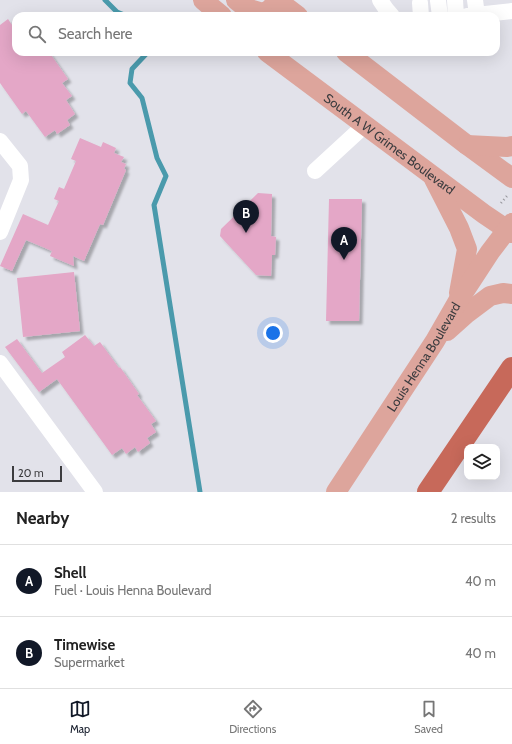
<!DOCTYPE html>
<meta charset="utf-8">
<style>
body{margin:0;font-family:Cabin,sans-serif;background:#f6f6f6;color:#222}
.controls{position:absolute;right:12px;bottom:12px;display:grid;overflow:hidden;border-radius:8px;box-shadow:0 4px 16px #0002}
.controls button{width:36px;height:36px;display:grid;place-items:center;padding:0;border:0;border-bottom:1px solid #e0e0e0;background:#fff;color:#222;font:20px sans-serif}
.scale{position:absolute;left:12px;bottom:10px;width:50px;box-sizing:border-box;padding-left:4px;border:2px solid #3c3c3f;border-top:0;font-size:11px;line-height:14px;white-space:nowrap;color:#3c3c3f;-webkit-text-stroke:3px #e2e2ea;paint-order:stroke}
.you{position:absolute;left:273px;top:333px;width:14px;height:14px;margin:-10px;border:3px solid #fff;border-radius:50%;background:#1a73e8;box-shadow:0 0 0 6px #1a73e833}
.badge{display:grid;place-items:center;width:26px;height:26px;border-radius:50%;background:#111827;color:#fff;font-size:13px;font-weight:700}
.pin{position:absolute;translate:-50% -33px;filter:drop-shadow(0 1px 2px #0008)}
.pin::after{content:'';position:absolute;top:21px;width:14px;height:12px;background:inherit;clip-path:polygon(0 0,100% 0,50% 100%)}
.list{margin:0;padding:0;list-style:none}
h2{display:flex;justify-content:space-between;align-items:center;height:52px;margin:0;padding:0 16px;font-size:17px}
h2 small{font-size:13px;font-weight:400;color:#767676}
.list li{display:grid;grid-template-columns:26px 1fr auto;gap:12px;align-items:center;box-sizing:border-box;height:72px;padding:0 16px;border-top:1px solid #e0e0e0}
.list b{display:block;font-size:15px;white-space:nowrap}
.list p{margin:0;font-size:13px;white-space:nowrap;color:#767676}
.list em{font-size:13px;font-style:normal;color:#767676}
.icon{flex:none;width:22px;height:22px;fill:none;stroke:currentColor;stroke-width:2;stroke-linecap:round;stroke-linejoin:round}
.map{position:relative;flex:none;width:512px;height:492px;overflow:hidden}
.search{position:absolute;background:#fff;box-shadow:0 4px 16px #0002;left:12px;right:12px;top:12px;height:44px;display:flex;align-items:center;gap:10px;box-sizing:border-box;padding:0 14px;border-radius:12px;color:#767676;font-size:15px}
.sheet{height:196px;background:#fff}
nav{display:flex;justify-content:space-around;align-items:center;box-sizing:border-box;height:56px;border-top:1px solid #e0e0e0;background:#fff;font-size:11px;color:#767676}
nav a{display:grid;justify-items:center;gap:2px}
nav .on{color:#111827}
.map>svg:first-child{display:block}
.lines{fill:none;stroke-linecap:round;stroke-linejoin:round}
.stream{stroke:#4a9aac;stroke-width:5}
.building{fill:#e4a7c7;filter:url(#shadow)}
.path{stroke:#949499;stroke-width:2.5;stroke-dasharray:1 3;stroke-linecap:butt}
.minor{stroke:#fff;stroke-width:16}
.major{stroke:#dda59c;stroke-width:20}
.highway{stroke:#c7695a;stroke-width:22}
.labels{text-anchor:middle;stroke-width:3.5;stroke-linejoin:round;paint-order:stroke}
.street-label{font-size:13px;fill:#3c3c3f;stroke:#e2e2ea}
</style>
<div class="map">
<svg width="512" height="492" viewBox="0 0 512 492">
<defs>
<filter id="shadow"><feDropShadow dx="3.5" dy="3.5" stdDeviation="1" flood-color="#0004"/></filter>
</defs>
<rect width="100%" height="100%" fill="#e2e2ea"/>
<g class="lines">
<path class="stream" d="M 105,0 L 117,12 L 127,16
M 148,52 L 132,69 L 130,83 L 142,98 L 157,158 L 166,176 L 154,205 L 200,492"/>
</g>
<path class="building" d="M 8,19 L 16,31 L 16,52 L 49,52 L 68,79 L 62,83 L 72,96 L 66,100 L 75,114 L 67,120 L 70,125 L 57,134 L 55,130 L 45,137 L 26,111 L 22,114 L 0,83 L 0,25 Z
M 80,138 L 101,147 L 103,142 L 116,148 L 114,153 L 124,157 L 121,162 L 126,164 L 124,169 L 126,170 L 103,225 L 100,224 L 84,261 L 73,256 L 74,266 L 50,256 L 52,251 L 26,240 L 12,271 L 0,266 L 23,214 L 48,225 L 59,201 L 54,199 L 59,187 L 64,189 L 76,161 L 71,159 Z
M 258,193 L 272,194 L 271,236 L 276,237 L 275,255 L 272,255 L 271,276 L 256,275 L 220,236 L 221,229 Z
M 329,199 L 362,199 L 359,321 L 326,321 Z
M 74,272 L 80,331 L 23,337 L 17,278 Z
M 85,335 L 94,346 L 100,342 L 119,368 L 120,367 L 139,394 L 137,395 L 156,421 L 151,424 L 156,432 L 147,438 L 150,443 L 138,452 L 135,447 L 126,454 L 122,448 L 112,455 L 57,379 L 39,392 L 5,347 L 17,339 L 42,373 L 65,357 L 62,352 Z"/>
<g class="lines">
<path class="path" d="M 501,203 L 507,196"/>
<path class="minor" d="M 380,0 L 386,9 L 392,16
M 455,0 L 456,16
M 475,0 L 477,15
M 438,1 L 440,16
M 420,3 L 421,16
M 467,16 L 512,11
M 0,141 L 20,166 L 21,180 L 0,232
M 315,171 L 365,125
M 0,363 L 95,492"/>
<g class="major">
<path d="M 203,0 L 222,16"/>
<path d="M 236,0 L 246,8 L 263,13 L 269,10 L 278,1"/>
<path d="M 277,0 L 298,16"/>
<path id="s1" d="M 267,52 L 484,214 L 512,233"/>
<path d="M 346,52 L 467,145 L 512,178"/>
<path d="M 467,145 L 507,147 L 512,146"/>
<path d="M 434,179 L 459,228 L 467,249 L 459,293"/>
<path d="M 447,331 L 466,314 L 490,296 L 503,293 L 512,294"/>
<path id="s2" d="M 336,492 L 435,341 L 458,301 L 490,252 L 512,223"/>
</g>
<path class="highway" d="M 428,492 L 512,368"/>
</g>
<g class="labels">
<g class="street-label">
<text dy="5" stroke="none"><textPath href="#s1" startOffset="153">South A W Grimes Boulevard</textPath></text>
<text dy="5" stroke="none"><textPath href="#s2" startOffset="161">Louis Henna Boulevard</textPath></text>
</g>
</g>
</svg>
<div class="controls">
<button><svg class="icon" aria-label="layers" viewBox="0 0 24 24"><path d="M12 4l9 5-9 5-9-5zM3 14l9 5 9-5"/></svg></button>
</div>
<div class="scale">20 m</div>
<div class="you"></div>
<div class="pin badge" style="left:344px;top:260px">A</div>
<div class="pin badge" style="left:246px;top:233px">B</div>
<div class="search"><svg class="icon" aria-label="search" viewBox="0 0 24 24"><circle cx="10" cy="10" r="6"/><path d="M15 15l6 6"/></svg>Search here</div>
</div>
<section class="sheet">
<h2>Nearby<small>2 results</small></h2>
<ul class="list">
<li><span class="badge">A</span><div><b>Shell</b><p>Fuel · Louis Henna Boulevard</p></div><em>40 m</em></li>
<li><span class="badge">B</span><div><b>Timewise</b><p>Supermarket</p></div><em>40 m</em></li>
</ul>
</section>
<nav>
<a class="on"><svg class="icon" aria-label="map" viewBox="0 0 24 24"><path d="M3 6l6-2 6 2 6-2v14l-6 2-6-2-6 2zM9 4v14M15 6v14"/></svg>Map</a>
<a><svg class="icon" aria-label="directions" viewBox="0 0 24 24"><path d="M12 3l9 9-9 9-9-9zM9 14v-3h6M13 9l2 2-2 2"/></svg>Directions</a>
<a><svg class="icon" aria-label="saved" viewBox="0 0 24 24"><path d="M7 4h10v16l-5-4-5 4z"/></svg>Saved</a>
</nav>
